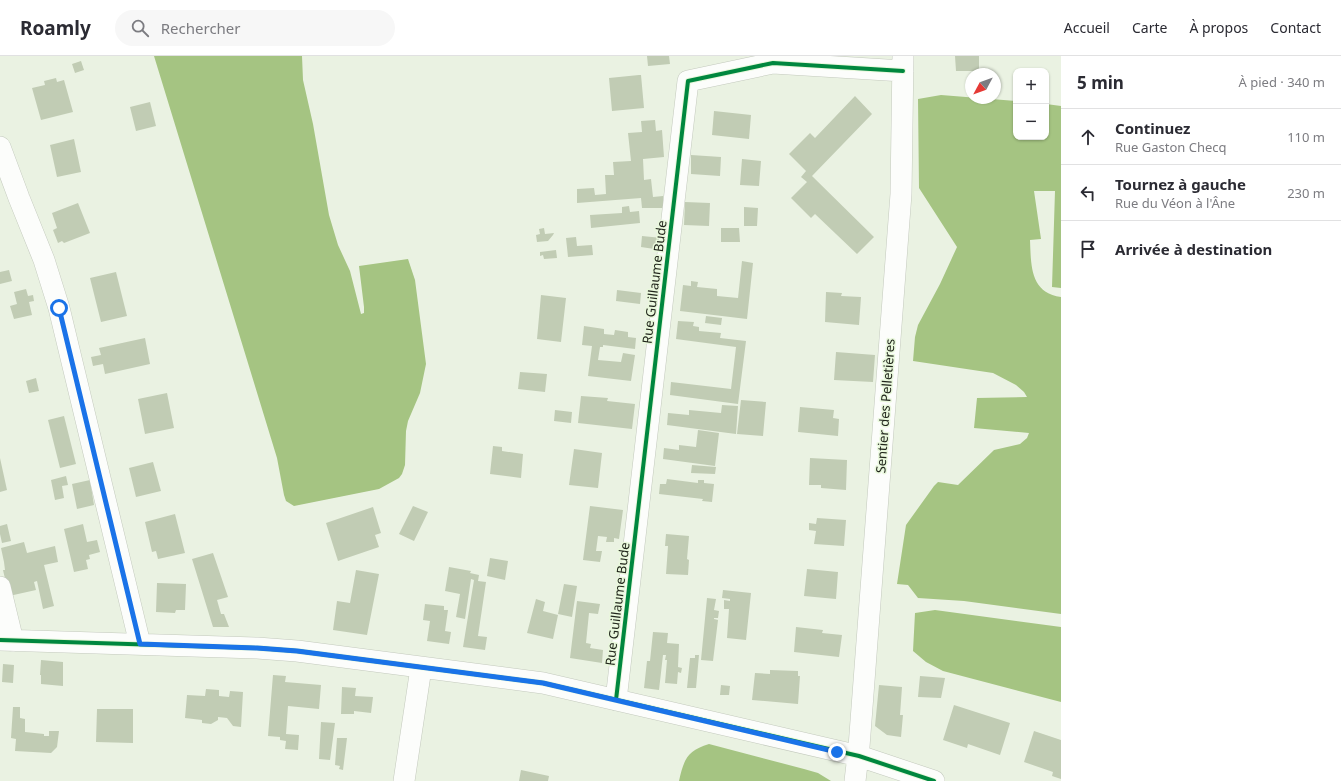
<!DOCTYPE html>
<html lang="fr">
<meta charset="utf-8">
<style>
body{margin:0;font-family:"Noto Sans",sans-serif;background:#f7f7f7;color:#2b2b33}
.controls{position:absolute;right:12px;top:12px;display:grid;overflow:hidden;border-radius:8px;box-shadow:0 1px 3px #0004}
.controls button{width:36px;height:36px;display:grid;place-items:center;padding:0;border:0;border-bottom:1px solid #e1e1e2;background:#fff;color:#2b2b33;font:20px sans-serif}
.compass{position:absolute;left:965px;top:12px;width:36px;height:36px;border-radius:50%;background:#fff;box-shadow:0 1px 3px #0004;rotate:229deg}
.stop{position:absolute;width:12px;height:12px;margin:-9px;border:3px solid #1a73e8;border-radius:50%;background:#fff}
.stop.end{background:#1a73e8;border-color:#fff;box-shadow:0 1px 4px #0008}
.list{margin:0;padding:0;list-style:none}
h2{display:flex;justify-content:space-between;align-items:center;height:52px;margin:0;padding:0 16px;font-size:17px}
h2 small{font-size:13px;font-weight:400;color:#7c7c81}
.list li{display:grid;grid-template-columns:26px 1fr auto;gap:12px;align-items:center;box-sizing:border-box;height:56px;padding:0 16px;border-top:1px solid #e1e1e2}
.list b{display:block;font-size:15px;white-space:nowrap}
.list p{margin:0;font-size:13px;white-space:nowrap;color:#7c7c81}
.list em{font-size:13px;font-style:normal;color:#7c7c81}
.icon{flex:none;width:22px;height:22px;fill:none;stroke:currentColor;stroke-width:2;stroke-linecap:round;stroke-linejoin:round}
.map{position:relative;flex:none;width:1061px;height:725px;overflow:hidden}
header{display:flex;align-items:center;gap:24px;box-sizing:border-box;height:56px;padding:0 20px;background:#fff;border-bottom:1px solid #e1e1e2}
header strong{font-size:19px}
nav{display:flex;gap:22px;margin-inline-start:auto;font-size:14px}
.search{width:280px;height:36px;background:#f7f7f7;display:flex;align-items:center;gap:10px;box-sizing:border-box;padding:0 14px;border-radius:22px;color:#7c7c81;font-size:15px}
main{display:flex}
aside{flex:1;background:#fff}
.map>svg:first-child{display:block}
.water{fill:#a5c482}
.building{fill:#c1ccb4}
.lines{fill:none;stroke-linecap:round;stroke-linejoin:round}
.minor-casing{stroke:#c3c9bd;stroke-width:22}
.minor{stroke:#fcfdfb;stroke-width:21}
.cycleway-casing{stroke:#e9f8dc;stroke-width:6}
.cycleway{stroke:#00873e;stroke-width:4}
.route{stroke:#1a73e8;stroke-width:5}
.labels{text-anchor:middle;stroke-width:3;stroke-linejoin:round;paint-order:stroke}
.street-label{font-size:13px;fill:#20251b;stroke:#e9f8dc}
</style>
<header>
<strong>Roamly</strong>
<div class="search"><svg class="icon" aria-label="search" viewBox="0 0 24 24"><circle cx="10" cy="10" r="6"/><path d="M15 15l6 6"/></svg>Rechercher</div>
<nav><a>Accueil</a><a>Carte</a><a>À propos</a><a>Contact</a></nav>
</header>
<main>
<div class="map">
<svg width="1061" height="725" viewBox="0 0 1061 725">
<rect width="100%" height="100%" fill="#eaf2e2"/>
<path class="water" d="M 154,0 L 302,0 L 303,24 L 313,68 L 329,159 L 338,189 L 350,215 L 361,258 L 364,257 L 364,251 L 359,210 L 408,203 L 415,224 L 426,308 L 420,337 L 408,365 L 406,375 L 405,409 L 402,418 L 399,422 L 379,433 L 294,450 L 286,445 L 284,439 L 277,402 Z
M 941,39 L 1016,45 L 1016,81 L 1046,81 L 1046,48 L 1061,50 L 1061,232 L 1052,231 L 1055,135 L 1034,135 L 1041,183 L 1030,184 C 1031,209 1030,237 1061,241 L 1061,558 L 964,545 L 918,542 L 908,529 L 897,528 L 906,469 L 934,430 L 938,426 L 958,429 L 994,394 L 1020,388 L 1027,382 L 1029,377 L 974,372 L 977,342 L 1027,341 L 1024,336 L 1016,329 L 993,317 L 913,305 L 915,281 L 918,269 L 940,228 L 957,191 L 919,132 L 918,43 Z
M 935,554 L 1061,571 L 1061,646 L 943,615 L 926,606 L 913,595 L 915,557 Z
M 709,688 L 804,713 L 818,717 L 831,725 L 679,725 C 684,703 687,695 709,688 Z"/>
<path class="building" d="M 647,0 L 669,0 L 670,8 L 648,10 Z
M 955,0 L 979,0 L 979,15 L 956,15 Z
M 81,5 L 84,14 L 75,17 L 72,8 Z
M 639,19 L 641,19 L 644,52 L 612,55 L 609,22 Z
M 56,22 L 57,26 L 64,24 L 73,56 L 41,64 L 32,32 L 45,29 L 44,25 Z
M 855,40 L 872,58 L 812,120 L 874,181 L 857,198 L 815,158 L 811,162 L 791,142 L 807,126 L 801,121 L 806,115 L 789,98 L 810,77 L 815,82 Z
M 150,46 L 156,70 L 136,75 L 130,51 Z
M 714,55 L 751,59 L 749,83 L 712,79 Z
M 655,64 L 656,75 L 662,74 L 664,101 L 643,103 L 644,124 L 651,123 L 653,141 L 663,140 L 663,152 L 642,152 L 641,142 L 577,147 L 577,133 L 594,132 L 595,139 L 606,138 L 605,119 L 614,119 L 613,106 L 631,105 L 628,77 L 642,76 L 641,65 Z
M 74,83 L 81,116 L 57,121 L 50,89 Z
M 691,99 L 721,101 L 720,120 L 691,118 Z
M 742,103 L 761,105 L 759,130 L 740,129 Z
M 685,146 L 710,147 L 709,170 L 684,169 Z
M 78,147 L 90,177 L 64,187 L 62,185 L 58,187 L 53,174 L 57,172 L 52,157 Z
M 629,150 L 630,156 L 639,155 L 640,167 L 591,172 L 590,159 L 622,157 L 622,151 Z
M 744,151 L 758,152 L 757,170 L 744,170 Z
M 544,172 L 545,178 L 554,177 L 553,179 L 548,185 L 537,186 L 536,179 L 540,178 L 539,173 Z
M 721,172 L 739,172 L 740,186 L 721,186 Z
M 642,180 L 662,182 L 661,194 L 641,191 Z
M 576,181 L 577,190 L 592,189 L 593,199 L 568,201 L 566,182 Z
M 556,194 L 557,202 L 544,203 L 543,199 L 540,200 L 540,196 Z
M 742,205 L 753,207 L 747,263 L 680,255 L 683,229 L 691,230 L 691,225 L 698,226 L 697,231 L 717,233 L 717,240 L 738,242 Z
M 9,214 L 12,225 L 0,228 L 0,216 Z
M 116,216 L 127,260 L 101,266 L 90,222 Z
M 26,233 L 28,240 L 33,239 L 34,245 L 29,246 L 32,259 L 14,263 L 10,250 L 17,248 L 14,236 Z
M 617,234 L 641,237 L 640,248 L 616,245 Z
M 826,236 L 842,237 L 841,240 L 861,241 L 859,269 L 825,266 Z
M 541,239 L 566,242 L 561,286 L 537,283 Z
M 706,260 L 722,262 L 721,269 L 705,267 Z
M 678,265 L 694,266 L 693,270 L 699,271 L 699,275 L 721,277 L 720,282 L 746,285 L 738,348 L 670,339 L 671,326 L 731,333 L 736,291 L 676,283 Z
M 584,270 L 604,273 L 604,278 L 614,279 L 615,274 L 628,276 L 628,281 L 636,282 L 635,293 L 603,289 L 603,291 L 600,291 L 598,304 L 621,306 L 623,297 L 635,299 L 631,325 L 588,320 L 592,290 L 582,289 Z
M 145,282 L 150,308 L 105,318 L 103,308 L 93,310 L 91,301 L 101,299 L 99,292 Z
M 836,296 L 875,299 L 873,326 L 834,324 Z
M 520,316 L 547,318 L 545,336 L 518,333 Z
M 36,322 L 39,335 L 29,337 L 26,325 Z
M 167,337 L 174,372 L 145,378 L 138,343 Z
M 581,340 L 608,342 L 607,345 L 635,348 L 632,373 L 578,367 Z
M 741,344 L 766,346 L 763,380 L 737,378 Z
M 722,349 L 738,350 L 736,378 L 667,369 L 668,357 L 689,359 L 689,354 L 721,357 Z
M 800,351 L 834,354 L 833,362 L 839,363 L 838,380 L 798,376 Z
M 555,354 L 572,356 L 571,367 L 554,365 Z
M 64,360 L 76,408 L 60,412 L 48,364 Z
M 698,374 L 719,377 L 715,410 L 663,403 L 664,392 L 679,394 L 679,389 L 696,391 Z
M 493,390 L 502,391 L 502,395 L 523,398 L 521,422 L 490,418 Z
M 574,393 L 602,397 L 598,432 L 569,429 Z
M 0,402 L 7,434 L 0,436 Z
M 810,402 L 847,404 L 846,434 L 821,432 L 821,429 L 809,429 Z
M 153,406 L 161,435 L 136,441 L 129,412 Z
M 692,409 L 716,411 L 715,418 L 691,417 Z
M 66,420 L 68,429 L 62,430 L 64,442 L 55,444 L 51,424 Z
M 667,423 L 698,427 L 698,424 L 704,424 L 704,427 L 714,428 L 712,446 L 702,445 L 703,443 L 659,438 L 660,428 L 666,428 Z
M 90,424 L 94,449 L 77,453 L 72,428 Z
M 413,450 L 428,456 L 414,485 L 399,478 Z
M 590,450 L 623,454 L 619,483 L 614,482 L 614,486 L 606,486 L 607,481 L 598,480 L 596,495 L 602,495 L 600,506 L 583,504 Z
M 373,451 L 381,477 L 375,479 L 379,491 L 338,505 L 326,467 Z
M 175,458 L 185,497 L 158,503 L 156,495 L 152,496 L 145,466 Z
M 817,462 L 846,464 L 844,490 L 814,488 L 816,475 L 809,474 L 809,467 L 816,468 Z
M 7,468 L 11,485 L 2,487 L 0,478 L 0,470 Z
M 83,468 L 87,486 L 97,484 L 100,496 L 89,499 L 90,503 L 86,504 L 88,513 L 74,516 L 64,473 Z
M 666,478 L 689,480 L 687,503 L 689,504 L 688,519 L 666,518 L 668,490 L 665,490 Z
M 24,486 L 27,497 L 55,490 L 58,506 L 44,509 L 54,550 L 43,553 L 37,525 L 34,526 L 36,534 L 9,540 L 3,514 L 5,514 L 4,506 L 1,492 Z
M 213,497 L 228,541 L 217,544 L 221,558 L 224,558 L 229,571 L 213,571 L 192,503 Z
M 490,502 L 508,505 L 505,524 L 487,520 Z
M 449,511 L 471,515 L 470,517 L 479,519 L 478,525 L 486,526 L 478,580 L 487,581 L 485,594 L 463,591 L 474,524 L 471,523 L 465,563 L 456,561 L 460,538 L 445,535 Z
M 807,513 L 838,516 L 836,543 L 804,540 Z
M 356,514 L 379,518 L 367,579 L 333,574 L 337,545 L 350,547 Z
M 157,527 L 186,528 L 185,554 L 176,554 L 175,557 L 156,556 Z
M 564,528 L 577,530 L 572,561 L 558,558 Z
M 723,534 L 751,537 L 746,584 L 727,582 L 729,553 L 724,553 L 724,544 L 730,545 L 730,543 L 722,542 Z
M 707,542 L 716,543 L 714,554 L 719,555 L 718,562 L 714,562 L 714,563 L 718,564 L 713,605 L 701,604 Z
M 536,543 L 545,546 L 543,555 L 558,559 L 553,583 L 527,577 Z
M 577,545 L 600,548 L 598,558 L 589,557 L 586,587 L 591,588 L 590,592 L 603,594 L 602,607 L 570,602 Z
M 425,548 L 444,550 L 444,554 L 448,554 L 445,575 L 451,576 L 449,588 L 427,585 L 430,565 L 423,564 Z
M 796,571 L 823,574 L 822,577 L 842,579 L 839,601 L 794,596 Z
M 653,576 L 668,577 L 667,587 L 679,588 L 678,611 L 682,612 L 681,617 L 678,616 L 677,628 L 665,627 L 667,604 L 665,604 L 666,599 L 663,599 L 659,634 L 644,632 L 647,605 L 650,605 Z
M 695,599 L 699,599 L 696,632 L 687,632 L 690,602 L 695,602 Z
M 41,604 L 63,606 L 63,630 L 41,628 L 41,619 L 40,619 Z
M 3,608 L 14,609 L 13,627 L 2,626 Z
M 770,614 L 798,615 L 798,620 L 800,620 L 798,648 L 752,644 L 755,617 L 770,618 Z
M 273,619 L 286,620 L 285,626 L 321,629 L 319,653 L 288,650 L 286,678 L 299,679 L 298,694 L 285,693 L 286,685 L 280,684 L 280,681 L 268,680 Z
M 920,620 L 945,622 L 941,642 L 918,641 Z
M 721,629 L 730,630 L 729,639 L 720,639 Z
M 879,629 L 902,631 L 900,659 L 903,659 L 901,681 L 887,679 L 875,670 Z
M 342,631 L 356,632 L 355,640 L 373,641 L 371,657 L 354,655 L 354,658 L 341,658 Z
M 206,633 L 219,634 L 219,640 L 229,641 L 230,635 L 243,636 L 241,671 L 233,670 L 227,662 L 218,661 L 218,664 L 211,668 L 202,667 L 202,664 L 185,662 L 187,639 L 205,640 Z
M 954,649 L 1010,667 L 1000,699 L 968,688 L 967,692 L 943,684 Z
M 13,651 L 20,651 L 20,662 L 25,663 L 25,676 L 44,678 L 44,680 L 49,680 L 49,675 L 59,675 L 57,691 L 51,697 L 15,695 L 16,683 L 11,682 Z
M 97,653 L 133,653 L 133,687 L 96,686 Z
M 321,666 L 335,667 L 330,704 L 319,703 Z
M 1034,675 L 1061,684 L 1061,723 L 1052,720 L 1053,716 L 1024,706 Z
M 337,682 L 347,682 L 343,714 L 339,713 L 340,710 L 335,709 Z
M 521,714 L 549,720 L 548,725 L 519,725 Z"/>
<g class="lines">
<g class="minor-casing">
<path id="minor" d="M 0,91 L 19,142 L 44,204 L 59,252 L 140,588
M 0,531 L 13,585
M 0,584 L 257,592 L 297,595 L 543,627 L 859,700 L 934,725
M 616,644 L 688,25 L 773,7 L 903,15
M 404,725 L 421,612
M 855,725 L 859,691 L 901,138 L 903,0"/>
</g>
<use href="#minor" class="minor"/>
<g class="cycleway-casing">
<path id="cycleway" d="M 0,584 L 257,592 L 297,595 L 543,627 L 859,700 L 934,725
M 616,644 L 688,25 L 773,7 L 903,15"/>
</g>
<use href="#cycleway" class="cycleway"/>
</g>
<g class="lines">
<path class="route" d="M 59,252 L 140,588 L 257,592 L 297,595 L 543,627 L 837,696"/>
</g>
<g class="labels">
<g class="street-label">
<text transform="translate(654 226) rotate(-83)" y="5">Rue Guillaume Bude</text>
<text transform="translate(885 350) rotate(-86)" y="5">Sentier des Pelletières</text>
<text transform="translate(617 548) rotate(-83)" y="5">Rue Guillaume Bude</text>
</g>
</g>
</svg>
<div class="controls">
<button>+</button>
<button>−</button>
</div>
<svg class="compass" viewBox="-18 -18 36 36"><path d="M0-13l5 13h-10z" fill="#e53935"/><path d="M0 13l5-13h-10z" fill="#7c7c81"/></svg>
<div class="stop" style="left:59px;top:252px"></div>
<div class="stop end" style="left:837px;top:696px"></div>
</div>
<aside>
<h2>5 min<small>À pied · 340 m</small></h2>
<ul class="list">
<li><svg class="icon" aria-label="ahead" viewBox="0 0 24 24"><path d="M12 20V5M6 11l6-6 6 6"/></svg><div><b>Continuez</b><p>Rue Gaston Checq</p></div><em>110 m</em></li>
<li><svg class="icon" aria-label="left" viewBox="0 0 24 24"><path d="M17 20v-9H6M10 6l-5 5 5 5"/></svg><div><b>Tournez à gauche</b><p>Rue du Véon à l'Âne</p></div><em>230 m</em></li>
<li><svg class="icon" aria-label="arrive" viewBox="0 0 24 24"><path d="M6 21V4h12l-3 4 3 4H6"/></svg><div><b>Arrivée à destination</b></div></li>
</ul>
</aside>
</main>
